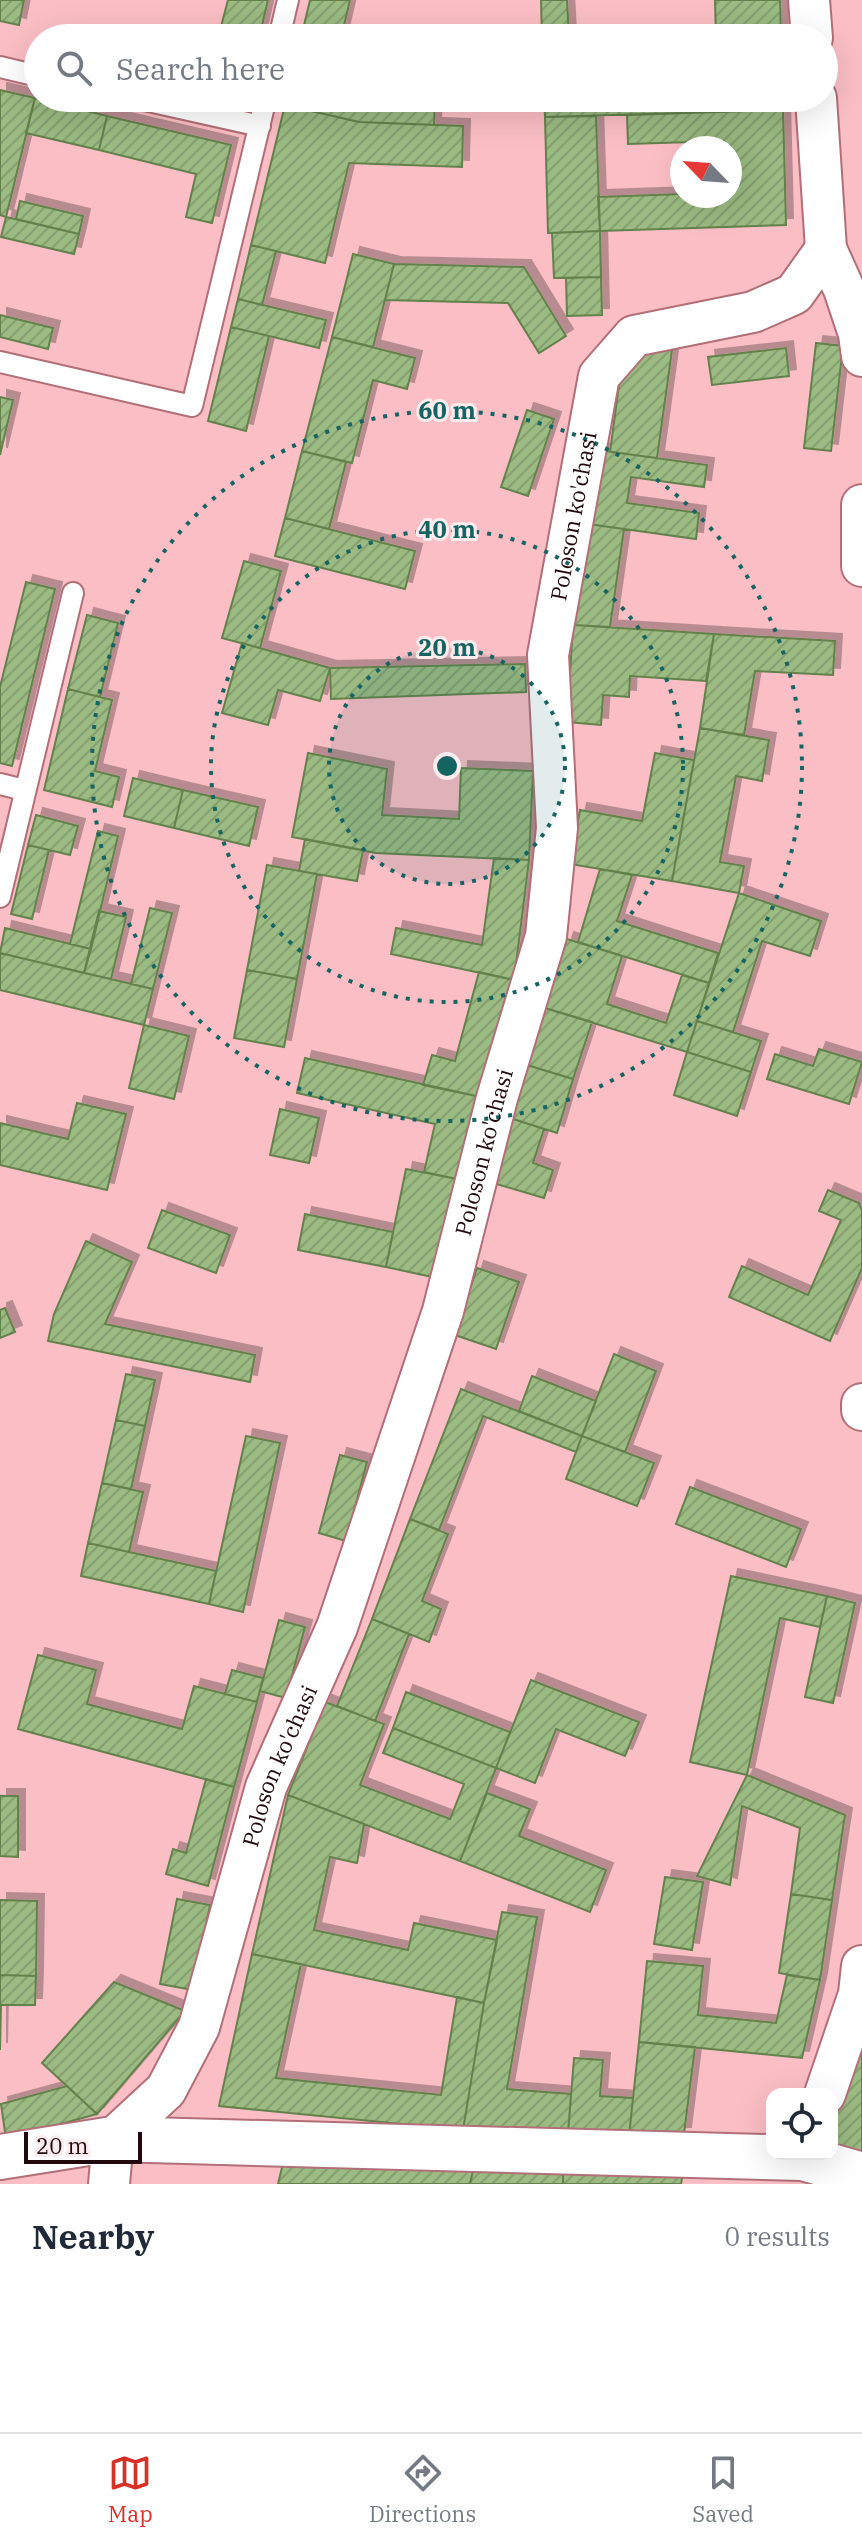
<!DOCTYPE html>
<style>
body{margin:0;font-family:"IBM Plex Serif",serif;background:#f2f2f3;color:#1f2937}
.controls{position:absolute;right:24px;bottom:24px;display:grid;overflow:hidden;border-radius:16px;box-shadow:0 8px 32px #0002}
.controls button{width:72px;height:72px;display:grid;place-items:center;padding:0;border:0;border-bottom:2px solid #e0e1e3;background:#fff;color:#1f2937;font:40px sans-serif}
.compass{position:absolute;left:670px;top:136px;width:72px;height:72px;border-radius:50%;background:#fff;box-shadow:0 8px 32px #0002;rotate:295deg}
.scale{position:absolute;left:24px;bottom:20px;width:118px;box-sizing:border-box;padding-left:8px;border:4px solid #21090d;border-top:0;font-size:22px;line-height:28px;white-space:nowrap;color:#21090d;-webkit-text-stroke:6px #fcecee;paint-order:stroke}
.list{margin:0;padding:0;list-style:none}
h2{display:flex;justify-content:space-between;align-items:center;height:104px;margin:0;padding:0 32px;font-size:34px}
h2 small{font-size:26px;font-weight:400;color:#747a83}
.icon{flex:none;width:44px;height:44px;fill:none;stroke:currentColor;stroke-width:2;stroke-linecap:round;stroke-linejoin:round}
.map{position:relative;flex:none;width:862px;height:2184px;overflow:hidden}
.search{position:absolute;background:#fff;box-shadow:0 8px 32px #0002;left:24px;right:24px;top:24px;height:88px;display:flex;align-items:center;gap:20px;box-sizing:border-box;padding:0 28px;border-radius:44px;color:#747a83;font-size:30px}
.sheet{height:248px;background:#fff}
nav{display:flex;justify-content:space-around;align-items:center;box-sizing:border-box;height:112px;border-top:2px solid #e0e1e3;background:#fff;font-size:22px;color:#747a83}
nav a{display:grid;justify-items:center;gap:4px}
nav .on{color:#d93025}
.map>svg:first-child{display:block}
.building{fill:url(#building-hatch);stroke:#64814b;stroke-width:2;filter:url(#shadow)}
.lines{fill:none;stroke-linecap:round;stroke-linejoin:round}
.lane-casing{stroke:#b26f77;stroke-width:24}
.street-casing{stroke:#b26f77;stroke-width:44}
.secondary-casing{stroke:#b26f77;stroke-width:48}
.lane{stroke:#fff;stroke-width:20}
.street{stroke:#fff;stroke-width:40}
.secondary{stroke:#fff;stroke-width:44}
.ring{fill:none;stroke:#166462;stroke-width:4;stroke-dasharray:4 8}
.labels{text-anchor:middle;stroke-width:6;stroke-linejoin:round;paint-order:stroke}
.street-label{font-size:22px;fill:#21090d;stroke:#fcecee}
.centre{fill:#166462;stroke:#fcecee;stroke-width:4}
.ring-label{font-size:24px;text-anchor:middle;font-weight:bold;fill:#166462;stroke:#fcecee;stroke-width:6;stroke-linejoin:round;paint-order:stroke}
</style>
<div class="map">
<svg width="862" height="2184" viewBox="0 0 862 2184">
<defs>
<pattern id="building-hatch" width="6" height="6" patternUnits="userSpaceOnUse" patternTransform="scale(2)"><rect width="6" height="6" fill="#9bbb82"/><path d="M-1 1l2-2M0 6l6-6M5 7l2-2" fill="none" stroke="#859f6f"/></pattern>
<filter id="shadow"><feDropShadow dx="7" dy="-7" stdDeviation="0" flood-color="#0004"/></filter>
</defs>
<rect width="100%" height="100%" fill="#fabec4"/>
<path class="building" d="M 0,0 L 24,0 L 19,25 L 0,21 Z
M 228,0 L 268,0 L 259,38 L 218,38 Z
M 310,0 L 350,0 L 341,38 L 301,38 Z
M 541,0 L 567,0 L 569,38 L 542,38 Z
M 715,0 L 780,0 L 781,38 L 716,38 Z
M 0,90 L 35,98 L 6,217 L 0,215 Z
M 35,98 L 107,116 L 99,150 L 26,133 Z
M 287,98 L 435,98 L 434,125 L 359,122 L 285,105 Z
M 544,98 L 783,98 L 783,110 L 545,117 Z
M 285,105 L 359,122 L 463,126 L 462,167 L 349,163 L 325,263 L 251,245 Z
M 783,110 L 786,225 L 600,231 L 598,197 L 682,194 L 682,196 L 730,196 L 730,148 L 725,148 L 724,141 L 628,144 L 627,115 Z
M 107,116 L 231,145 L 212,223 L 186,217 L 196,174 L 99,150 Z
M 596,116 L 600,231 L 548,233 L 545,117 Z
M 20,201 L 83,216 L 79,234 L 16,219 Z
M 6,217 L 79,234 L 74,254 L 1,237 Z
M 600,231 L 601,277 L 554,278 L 552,233 Z
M 251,245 L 276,251 L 262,305 L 238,299 Z
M 353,254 L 394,264 L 373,347 L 332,337 Z
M 394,264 L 524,267 L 566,336 L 539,353 L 508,303 L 385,300 Z
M 601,277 L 602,315 L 567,316 L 566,278 Z
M 238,299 L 326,320 L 319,348 L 231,327 Z
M 0,315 L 53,328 L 48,349 L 0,337 Z
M 231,327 L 269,336 L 246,431 L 208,421 Z
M 332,337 L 415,358 L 407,389 L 373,380 L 352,463 L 302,451 Z
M 816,343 L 843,346 L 831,451 L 804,448 Z
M 641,346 L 672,350 L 657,458 L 610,452 L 621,370 Z
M 786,348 L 789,376 L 712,385 L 708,357 Z
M 0,397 L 13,400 L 0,455 Z
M 527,410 L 554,419 L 528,496 L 501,487 Z
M 598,450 L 707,465 L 704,487 L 631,477 L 627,503 L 699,513 L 696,539 L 588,524 Z
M 302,451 L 346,462 L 329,529 L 285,518 Z
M 285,518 L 415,551 L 405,589 L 275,556 Z
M 588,524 L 624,529 L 610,627 L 573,625 Z
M 244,561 L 281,571 L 260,648 L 222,638 Z
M 26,582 L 55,589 L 12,766 L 0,763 L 0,687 Z
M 87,615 L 118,623 L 100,697 L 68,689 Z
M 573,625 L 714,634 L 706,681 L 630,676 L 629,697 L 603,695 L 601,725 L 567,722 Z
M 714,634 L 835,641 L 833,675 L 755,671 L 744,735 L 700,728 Z
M 242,643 L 330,668 L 320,701 L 278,690 L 268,725 L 222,713 Z
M 525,664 L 526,692 L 331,699 L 330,668 Z
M 68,689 L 112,700 L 95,771 L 119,777 L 112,807 L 44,790 Z
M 700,728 L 769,740 L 762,781 L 736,776 L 720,862 L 744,866 L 739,893 L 672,881 Z
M 308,753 L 387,769 L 382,815 L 459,819 L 461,768 L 533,771 L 529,860 L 376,853 L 292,837 Z
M 655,753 L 694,760 L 672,881 L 570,864 L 580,810 L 642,821 Z
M 133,778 L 183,790 L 174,828 L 124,816 Z
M 183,790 L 258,807 L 249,846 L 174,828 Z
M 36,815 L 78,826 L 70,855 L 28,845 Z
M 98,831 L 118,836 L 91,949 L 70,944 Z
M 305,839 L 363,850 L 357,881 L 299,871 Z
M 28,845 L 49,850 L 32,919 L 11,914 Z
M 494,858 L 529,860 L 514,980 L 391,954 L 396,928 L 482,945 Z
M 267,865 L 317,874 L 297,979 L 247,970 Z
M 600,869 L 632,875 L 617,921 L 718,953 L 709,983 L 578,942 Z
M 739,893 L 821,921 L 810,956 L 762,941 L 733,1032 L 697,1021 Z
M 150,908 L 172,913 L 153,989 L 131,984 Z
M 99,911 L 126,917 L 111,979 L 84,973 Z
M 5,928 L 91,949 L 84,973 L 0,953 Z
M 567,939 L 622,956 L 607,1004 L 666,1023 L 682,975 L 709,983 L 687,1052 L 545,1008 Z
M 0,953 L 153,989 L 144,1025 L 0,990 Z
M 247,970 L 297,979 L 284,1047 L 234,1038 Z
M 479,972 L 514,980 L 481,1097 L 423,1085 L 432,1055 L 455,1061 Z
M 545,1008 L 592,1022 L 573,1079 L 527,1065 Z
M 697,1021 L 761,1041 L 751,1072 L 687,1052 Z
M 144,1025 L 189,1036 L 174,1099 L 129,1088 Z
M 819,1049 L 862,1062 L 849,1104 L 767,1079 L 775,1054 L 813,1066 Z
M 687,1052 L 751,1072 L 737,1116 L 674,1095 Z
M 305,1058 L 481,1097 L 457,1179 L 424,1172 L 435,1124 L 297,1093 Z
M 527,1065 L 573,1079 L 557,1133 L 510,1118 Z
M 77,1103 L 126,1114 L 107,1190 L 0,1165 L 0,1123 L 68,1139 Z
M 280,1109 L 319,1118 L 309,1163 L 270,1155 Z
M 510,1118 L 544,1129 L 533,1163 L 553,1170 L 544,1198 L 490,1182 Z
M 406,1169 L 457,1179 L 437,1278 L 386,1267 Z
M 828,1190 L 859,1203 L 862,1211 L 862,1268 L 830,1341 L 729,1297 L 742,1266 L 808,1295 L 841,1220 L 819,1211 Z
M 162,1210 L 230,1235 L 216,1273 L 148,1248 Z
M 305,1214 L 393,1232 L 386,1267 L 298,1250 Z
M 86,1241 L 132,1262 L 105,1324 L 255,1355 L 250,1382 L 48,1341 L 54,1314 Z
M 477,1268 L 519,1282 L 496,1349 L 455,1335 Z
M 5,1308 L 15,1332 L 0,1338 L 0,1310 Z
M 614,1354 L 656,1371 L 625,1452 L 582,1436 Z
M 126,1374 L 155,1380 L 145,1426 L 116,1420 Z
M 532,1376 L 596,1401 L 582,1436 L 519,1411 Z
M 461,1389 L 582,1436 L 576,1452 L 483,1416 L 439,1530 L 410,1519 Z
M 116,1420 L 145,1426 L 131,1489 L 102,1483 Z
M 246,1436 L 280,1443 L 243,1612 L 209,1604 Z
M 582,1436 L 654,1463 L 637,1506 L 566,1479 Z
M 340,1455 L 367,1462 L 346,1541 L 319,1533 Z
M 102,1483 L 143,1492 L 129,1552 L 88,1543 Z
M 690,1487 L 801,1529 L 786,1567 L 676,1524 Z
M 410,1519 L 448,1534 L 422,1601 L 441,1609 L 429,1642 L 372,1619 Z
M 88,1543 L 216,1571 L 209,1604 L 81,1576 Z
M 731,1576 L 827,1596 L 820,1627 L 780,1618 L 747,1775 L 690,1762 Z
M 827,1596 L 855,1603 L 833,1703 L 805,1697 Z
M 372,1619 L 409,1634 L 375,1721 L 337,1706 Z
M 279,1620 L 305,1627 L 286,1698 L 260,1691 Z
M 38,1655 L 96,1670 L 87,1704 L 182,1729 L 194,1686 L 257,1702 L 234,1787 L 18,1729 Z
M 232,1670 L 263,1678 L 257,1702 L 225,1694 Z
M 531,1680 L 639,1722 L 625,1756 L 556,1729 L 535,1783 L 496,1768 Z
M 406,1692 L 510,1732 L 496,1768 L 393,1728 Z
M 325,1702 L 384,1724 L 360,1785 L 450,1819 L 464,1784 L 383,1753 L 393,1728 L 496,1768 L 460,1861 L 288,1795 Z
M 747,1775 L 845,1815 L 832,1900 L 791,1894 L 800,1828 L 742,1806 L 730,1885 L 697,1876 Z
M 206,1779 L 234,1787 L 208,1886 L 166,1874 L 173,1849 L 186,1853 Z
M 487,1793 L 530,1809 L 519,1836 L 606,1870 L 590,1912 L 460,1861 Z
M 288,1795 L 364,1824 L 357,1863 L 330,1857 L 314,1930 L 408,1950 L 414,1923 L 497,1940 L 484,2003 L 252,1954 Z
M 0,1796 L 18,1796 L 18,1857 L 0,1856 Z
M 665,1877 L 703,1882 L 692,1950 L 654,1944 Z
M 791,1894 L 832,1900 L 820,1980 L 779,1973 Z
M 177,1899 L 210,1905 L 193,1990 L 160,1984 Z
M 0,1900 L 37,1901 L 36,1976 L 0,1975 Z
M 502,1912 L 537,1917 L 507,2089 L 571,2094 L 568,2134 L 463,2130 L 484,2003 Z
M 252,1954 L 301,1964 L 276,2078 L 441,2095 L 457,1997 L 484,2003 L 463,2130 L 219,2106 Z
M 647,1961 L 703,1966 L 698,2015 L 776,2023 L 787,1975 L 820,1980 L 802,2058 L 639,2042 Z
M 0,1975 L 36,1976 L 35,2005 L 1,2005 L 0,2050 Z
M 114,1982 L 185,2011 L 97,2114 L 42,2063 Z
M 639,2042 L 695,2047 L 684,2134 L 629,2136 Z
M 861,2048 L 862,2049 L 862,2155 L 832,2143 L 832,2113 Z
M 574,2058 L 603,2060 L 600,2096 L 633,2098 L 629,2136 L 568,2134 Z
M 67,2086 L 97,2114 L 6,2139 L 1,2104 Z
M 284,2159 L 474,2166 L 470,2184 L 278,2184 Z
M 474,2166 L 563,2169 L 563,2184 L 470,2184 Z
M 563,2169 L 683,2173 L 681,2184 L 563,2184 Z"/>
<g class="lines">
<g class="lane-casing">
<path id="lane" d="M 279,38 L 288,0
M 0,67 L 38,76
M 135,98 L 260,126
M 0,362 L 192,406 L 266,98
M 0,784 L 24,790
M 0,897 L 73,593"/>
</g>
<g class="street-casing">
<g id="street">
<path d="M 809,0 L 812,38"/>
<path d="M 816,98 L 826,249 L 844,289 L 859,334 L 862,356"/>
<path d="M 862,505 L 862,566"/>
<path d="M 862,1404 L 862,1410"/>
<path d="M 825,2094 L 859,1994 L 862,1966"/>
<path id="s1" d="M 109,2184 L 113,2139 L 166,2090 L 199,2027 L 266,1787 L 337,1627 L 443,1311 L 497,1098 L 546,936 L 557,828 L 548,655 L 599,376 L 634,336 L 753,312 L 794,294 L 826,249"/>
</g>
</g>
<g class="secondary-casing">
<path id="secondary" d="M 0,2157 L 113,2139 L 803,2158 L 862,2175"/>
</g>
<use href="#lane" class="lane"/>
<use href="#street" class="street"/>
<use href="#secondary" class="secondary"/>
</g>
<circle cx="447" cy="766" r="118" fill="#166462" fill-opacity=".12"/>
<g class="ring">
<circle cx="447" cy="766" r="118"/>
<circle cx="447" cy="766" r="236"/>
<circle cx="447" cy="766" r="355"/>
</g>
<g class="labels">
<g class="street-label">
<text dy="8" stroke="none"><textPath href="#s1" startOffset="1758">Poloson ko'chasi</textPath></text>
<text dy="8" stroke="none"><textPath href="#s1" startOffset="1110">Poloson ko'chasi</textPath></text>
<text dy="8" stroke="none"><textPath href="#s1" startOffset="462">Poloson ko'chasi</textPath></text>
</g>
</g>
<circle cx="447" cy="766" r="12" class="centre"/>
<g class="ring-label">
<text x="447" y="419">60 m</text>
<text x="447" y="538">40 m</text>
<text x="447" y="656">20 m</text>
</g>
</svg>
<div class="controls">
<button><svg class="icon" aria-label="locate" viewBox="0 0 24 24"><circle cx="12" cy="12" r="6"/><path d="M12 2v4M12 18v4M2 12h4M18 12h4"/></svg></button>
</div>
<svg class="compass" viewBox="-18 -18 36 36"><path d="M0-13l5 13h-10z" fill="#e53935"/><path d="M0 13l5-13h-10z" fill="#747a83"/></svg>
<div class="scale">20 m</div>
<div class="search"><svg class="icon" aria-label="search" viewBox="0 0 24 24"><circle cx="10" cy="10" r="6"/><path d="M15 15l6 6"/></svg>Search here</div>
</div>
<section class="sheet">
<h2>Nearby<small>0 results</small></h2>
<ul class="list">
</ul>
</section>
<nav>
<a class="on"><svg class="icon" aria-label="map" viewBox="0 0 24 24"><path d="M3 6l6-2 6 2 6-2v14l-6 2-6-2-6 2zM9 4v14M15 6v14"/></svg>Map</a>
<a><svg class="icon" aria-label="directions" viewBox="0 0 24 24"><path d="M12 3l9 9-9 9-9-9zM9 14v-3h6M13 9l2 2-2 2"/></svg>Directions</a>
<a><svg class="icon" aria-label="saved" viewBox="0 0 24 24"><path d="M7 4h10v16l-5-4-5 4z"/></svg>Saved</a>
</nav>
